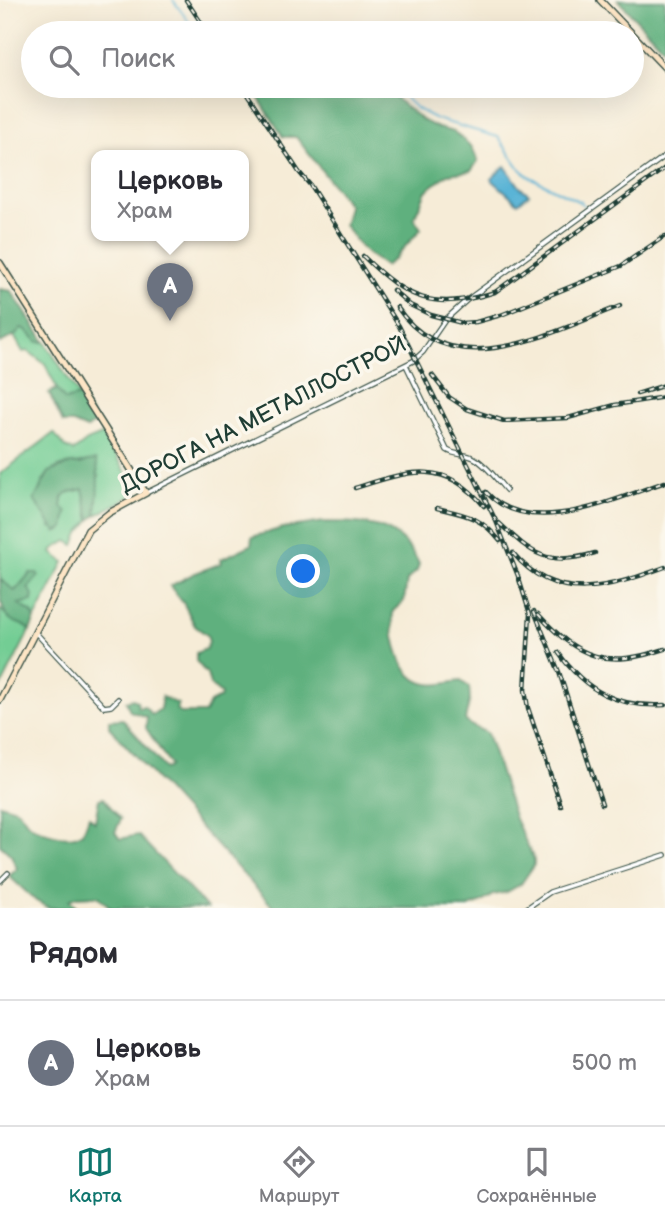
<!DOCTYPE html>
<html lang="ru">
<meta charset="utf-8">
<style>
body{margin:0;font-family:"Balsamiq Sans",sans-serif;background:#f2f2f3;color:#2b2b33}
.you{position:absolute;left:304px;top:572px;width:24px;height:24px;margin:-18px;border:5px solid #fff;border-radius:50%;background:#1a73e8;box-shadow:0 0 0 10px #1a73e833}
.badge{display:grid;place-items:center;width:46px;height:46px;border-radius:50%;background:#0f766e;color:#fff;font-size:23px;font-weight:700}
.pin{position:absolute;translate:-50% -58px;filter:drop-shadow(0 2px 4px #0008)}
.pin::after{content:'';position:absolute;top:37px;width:24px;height:21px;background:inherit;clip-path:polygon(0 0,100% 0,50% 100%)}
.popup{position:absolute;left:91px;top:150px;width:158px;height:91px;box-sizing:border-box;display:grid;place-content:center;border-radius:14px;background:#fff;filter:drop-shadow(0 2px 5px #0005);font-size:23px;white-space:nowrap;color:#7c7c81}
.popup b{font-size:26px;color:#2b2b33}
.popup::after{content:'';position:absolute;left:50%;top:100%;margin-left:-14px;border:14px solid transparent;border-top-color:#fff}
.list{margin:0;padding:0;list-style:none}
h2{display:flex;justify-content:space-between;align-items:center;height:91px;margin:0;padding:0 28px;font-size:30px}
h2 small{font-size:23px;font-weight:400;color:#7c7c81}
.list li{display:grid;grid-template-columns:46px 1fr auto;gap:21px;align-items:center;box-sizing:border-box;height:126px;padding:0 28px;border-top:2px solid #e1e1e2}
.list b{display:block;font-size:26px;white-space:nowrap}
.list p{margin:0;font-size:23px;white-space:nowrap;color:#7c7c81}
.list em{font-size:23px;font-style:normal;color:#7c7c81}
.icon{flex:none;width:38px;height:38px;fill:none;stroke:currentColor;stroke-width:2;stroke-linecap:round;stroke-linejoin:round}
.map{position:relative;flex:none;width:665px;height:908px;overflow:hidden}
.search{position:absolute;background:#fff;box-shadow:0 7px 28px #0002;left:21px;right:21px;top:21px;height:77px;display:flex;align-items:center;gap:18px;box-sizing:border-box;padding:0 24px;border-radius:38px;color:#7c7c81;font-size:26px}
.sheet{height:217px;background:#fff}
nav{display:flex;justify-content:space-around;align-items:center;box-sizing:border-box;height:98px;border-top:2px solid #e1e1e2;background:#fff;font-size:19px;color:#7c7c81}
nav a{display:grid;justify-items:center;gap:4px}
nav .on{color:#0f766e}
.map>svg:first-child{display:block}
.green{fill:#73cd94;stroke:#498564;stroke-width:2}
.forest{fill:#5eb07e;stroke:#3e7659;stroke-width:2}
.water{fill:#57b2d5;stroke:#3b7884;stroke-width:2}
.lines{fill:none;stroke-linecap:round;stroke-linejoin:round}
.stream{stroke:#57b2d5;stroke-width:2}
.street-casing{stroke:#3f574c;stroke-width:6}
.secondary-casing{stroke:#3f574c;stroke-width:8}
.street{stroke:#fff;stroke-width:3.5}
.secondary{stroke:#fde5c5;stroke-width:5}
.rail-casing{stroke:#1f3d34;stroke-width:4.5}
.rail{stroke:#fbf7ec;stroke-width:2;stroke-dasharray:5;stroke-linecap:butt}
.labels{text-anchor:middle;stroke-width:7;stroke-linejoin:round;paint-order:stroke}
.street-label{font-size:23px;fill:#1f3d34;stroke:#fbf7ec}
</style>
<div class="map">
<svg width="665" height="908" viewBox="0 0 665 908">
<rect width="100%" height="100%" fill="#fbf7ec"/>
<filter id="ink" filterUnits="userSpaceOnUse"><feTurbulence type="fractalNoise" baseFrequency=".0143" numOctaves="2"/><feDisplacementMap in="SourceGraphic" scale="14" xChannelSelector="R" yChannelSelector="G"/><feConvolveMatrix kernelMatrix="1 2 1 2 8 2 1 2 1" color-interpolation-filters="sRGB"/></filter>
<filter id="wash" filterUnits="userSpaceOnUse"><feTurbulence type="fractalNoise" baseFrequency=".00686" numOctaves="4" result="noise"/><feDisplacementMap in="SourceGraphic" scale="28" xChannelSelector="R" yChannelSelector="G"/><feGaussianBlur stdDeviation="1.57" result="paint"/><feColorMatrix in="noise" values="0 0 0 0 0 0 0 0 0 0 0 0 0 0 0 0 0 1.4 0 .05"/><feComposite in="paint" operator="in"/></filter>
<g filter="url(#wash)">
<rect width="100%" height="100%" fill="#f6ecd7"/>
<path class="green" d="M 20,328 L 25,329 L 38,342 L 45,342 L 79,396 L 65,400 L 60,395 L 45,364 L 28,351 L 23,352 L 13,334 Z
M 54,433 L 65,447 L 74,451 L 87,441 L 104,434 L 136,490 L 132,496 L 96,515 L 96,483 L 99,476 L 88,461 C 81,464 79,463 72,464 C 48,465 36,485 38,507 L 44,512 L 51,527 L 62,506 L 62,498 L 67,493 L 83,489 L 90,520 L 79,533 L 74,545 L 67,541 L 54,549 L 52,553 L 64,562 L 35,619 L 32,613 L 18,603 L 26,603 L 33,595 L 28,588 L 33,583 L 30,573 L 15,591 L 0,579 L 0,474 Z
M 0,608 C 6,619 21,621 30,630 L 2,685 L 0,683 Z"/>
<path class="forest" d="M 618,0 L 665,0 L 665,50 Z
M 251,86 L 273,86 L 276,92 L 293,86 L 366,86 L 393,96 L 422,120 L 438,128 L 454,132 L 472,147 L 478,161 L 471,171 L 448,174 L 426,191 L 414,218 L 421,229 L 393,260 L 385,266 L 365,252 L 344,225 L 349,206 L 296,137 L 283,137 Z
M 0,289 L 11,291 L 45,342 L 38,342 L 25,329 L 21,328 L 17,334 L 0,343 Z
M 57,389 L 65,400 L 79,396 L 96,422 L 87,429 L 73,423 L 63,423 L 49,393 Z
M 96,460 C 100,473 97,501 96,515 L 90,520 L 83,489 L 67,493 L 62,498 L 62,506 L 67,513 L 64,528 L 56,532 L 34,500 L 49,472 L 71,464 L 81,464 L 88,461 Z
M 324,522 C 366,522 399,522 419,564 L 417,571 L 407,580 L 404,601 L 393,611 C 391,634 399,680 428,684 C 438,686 450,682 461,681 L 469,687 L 470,698 L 465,720 L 470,725 L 487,733 L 515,819 L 534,859 L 534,865 L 521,884 L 507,892 L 493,895 L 480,903 L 466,908 L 274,908 L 109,727 L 109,720 L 123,719 L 165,769 L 168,768 L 170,765 L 146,728 L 147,717 L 130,711 L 126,701 L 133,699 L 137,701 L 138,708 L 144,706 L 152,715 L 160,709 L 162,697 L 178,704 L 177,710 L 180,713 L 205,713 L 210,703 L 220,698 L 221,694 L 210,685 L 207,674 L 196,661 L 196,653 L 206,649 L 209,642 L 207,635 L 195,626 L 184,604 L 170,586 L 193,574 L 222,563 L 221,559 L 251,545 L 252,537 L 283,528 Z
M 31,573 L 37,573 L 39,576 L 28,588 L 33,595 L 32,601 L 19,604 L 32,613 L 35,619 L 30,630 C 23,623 19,625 11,620 C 0,611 0,594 0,579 L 15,591 Z
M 103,798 L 121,819 L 115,832 L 120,839 L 138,835 L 207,908 L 111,908 L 98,896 L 76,897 L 69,900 L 78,908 L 49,908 L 36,901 L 9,876 L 17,869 L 11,855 L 0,845 L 0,804 C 5,806 11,807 16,809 C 21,812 23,817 27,822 C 36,832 72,843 82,832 C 86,828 87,821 89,816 L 95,822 L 99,799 Z"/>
<path class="water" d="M 505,166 L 520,187 L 529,194 L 518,203 L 491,179 Z"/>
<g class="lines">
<path class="stream" d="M 173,0 L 197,33
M 218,24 L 225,28 L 228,33
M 203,33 L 205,33
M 384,86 L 398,91 L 417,109 L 436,119 L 498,137 L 521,170 L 530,177 L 580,202 L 587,208"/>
</g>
</g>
<g filter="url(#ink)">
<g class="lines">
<g class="street-casing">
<path id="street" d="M 406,365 L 447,450 C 456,456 465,453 474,458 C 486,464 497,480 506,490
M 146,493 L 413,361 L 423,352 L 445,320 L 467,300 L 665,156
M 35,632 L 104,707 L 111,706 L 118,699
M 0,881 L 8,873
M 527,908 L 550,892 L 665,855"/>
</g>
<g class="secondary-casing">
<path id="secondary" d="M 600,0 L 665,68
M 0,263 L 146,493 L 109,513 L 88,530 L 0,700"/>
</g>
<use href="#street" class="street"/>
<use href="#secondary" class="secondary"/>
<g class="rail-casing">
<path id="rail" d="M 186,0 L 208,33
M 242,86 L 299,172 L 310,185 L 399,326 L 496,521 L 518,576 L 530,614 L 525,690 L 528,708 L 561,806
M 363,256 C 407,300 434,311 495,292 L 665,168
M 393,290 L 410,305 L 431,315 L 462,323 L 476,322 L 501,315 L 621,266 L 665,236
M 397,307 C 451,388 551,332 620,306
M 432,375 L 449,397 L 467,409 L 504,421 L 568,418 L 615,405 L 665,397
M 637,394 L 665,385
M 355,488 C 406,472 444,457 484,506
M 486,492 C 530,540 614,499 665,482
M 437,508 C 467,515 481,517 500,541
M 499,523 C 533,555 548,567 595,553
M 513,553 C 557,606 610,587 665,567
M 534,611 L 559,672 L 602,804
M 538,614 C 580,660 607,668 665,649
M 558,652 C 585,691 618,708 665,705"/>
</g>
<use href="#rail" class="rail"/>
</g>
</g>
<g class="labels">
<g class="street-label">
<text transform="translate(263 414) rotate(-27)" y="8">ДОРОГА НА МЕТАЛЛОСТРОЙ</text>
</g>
</g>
</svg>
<div class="you"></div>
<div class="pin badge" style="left:170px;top:321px;background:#6b7280">A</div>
<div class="popup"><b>Церковь</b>Храм</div>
<div class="search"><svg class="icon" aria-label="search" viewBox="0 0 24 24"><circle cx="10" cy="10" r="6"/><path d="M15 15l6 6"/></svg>Поиск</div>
</div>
<section class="sheet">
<h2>Рядом<small></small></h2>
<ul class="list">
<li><span class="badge" style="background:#6b7280">A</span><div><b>Церковь</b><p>Храм</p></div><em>500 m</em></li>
</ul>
</section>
<nav>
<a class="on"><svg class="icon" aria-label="map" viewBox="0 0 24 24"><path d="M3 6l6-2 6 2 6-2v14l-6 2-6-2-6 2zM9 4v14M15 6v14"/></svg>Карта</a>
<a><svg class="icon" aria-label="directions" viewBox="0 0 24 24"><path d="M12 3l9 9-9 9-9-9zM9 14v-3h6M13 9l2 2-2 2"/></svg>Маршрут</a>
<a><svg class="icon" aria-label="saved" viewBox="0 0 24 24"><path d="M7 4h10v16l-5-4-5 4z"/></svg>Сохранённые</a>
</nav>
